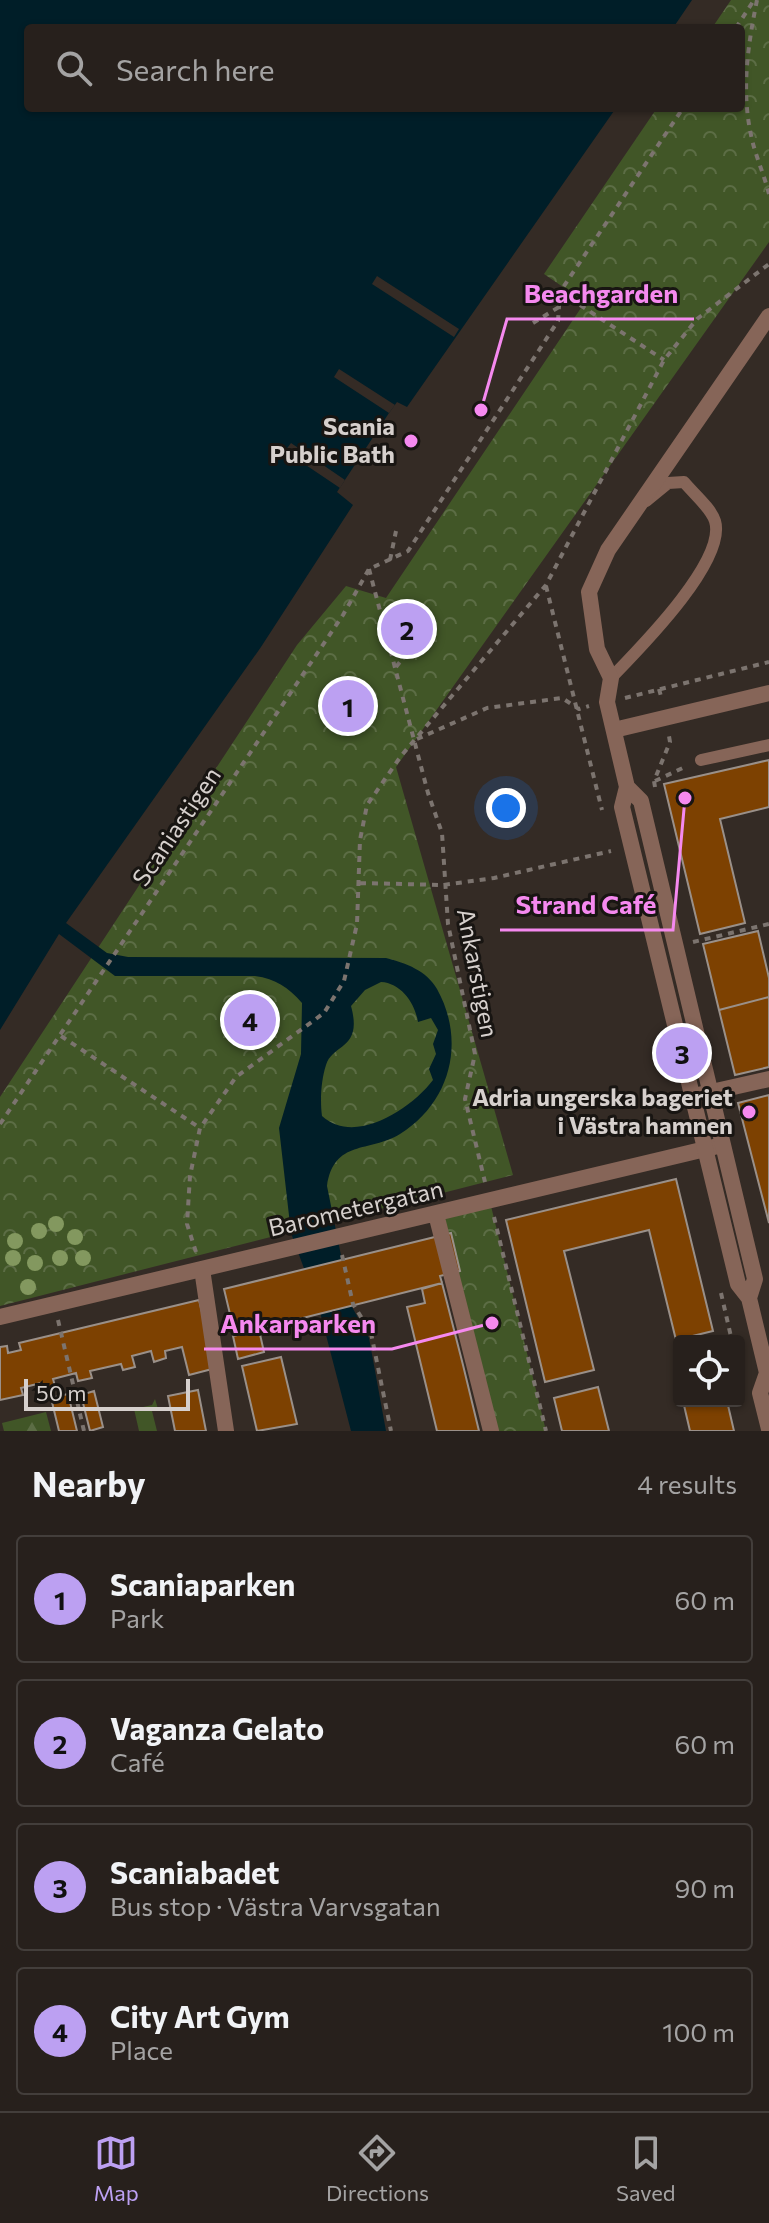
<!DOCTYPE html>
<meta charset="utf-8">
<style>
body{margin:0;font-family:Commissioner,sans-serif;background:#332d29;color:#f1f3f6}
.controls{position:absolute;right:24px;bottom:24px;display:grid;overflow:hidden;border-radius:8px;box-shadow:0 2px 6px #0004}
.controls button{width:72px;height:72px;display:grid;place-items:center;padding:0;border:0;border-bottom:2px solid #433e3b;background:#27201c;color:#f1f3f6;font:40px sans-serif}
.scale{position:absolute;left:24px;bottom:20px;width:166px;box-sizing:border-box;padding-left:8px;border:4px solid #d6d0cd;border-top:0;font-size:22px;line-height:28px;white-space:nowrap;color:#d6d0cd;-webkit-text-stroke:6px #181512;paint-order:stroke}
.you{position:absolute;left:506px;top:808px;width:28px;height:28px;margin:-20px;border:6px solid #fff;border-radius:50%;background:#1a73e8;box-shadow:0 0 0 12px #1a73e833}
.badge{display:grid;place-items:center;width:52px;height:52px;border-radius:50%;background:#bca0f2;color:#111;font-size:26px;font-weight:700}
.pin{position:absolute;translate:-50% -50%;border:4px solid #fff;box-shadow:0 2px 8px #0006}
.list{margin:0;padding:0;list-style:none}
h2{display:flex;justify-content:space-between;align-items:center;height:104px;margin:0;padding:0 32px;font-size:34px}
h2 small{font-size:26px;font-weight:400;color:#a4a3a3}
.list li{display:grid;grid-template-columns:52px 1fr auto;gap:24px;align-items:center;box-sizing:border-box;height:128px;margin:0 16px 16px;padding:0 16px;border:2px solid #433e3b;border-radius:8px}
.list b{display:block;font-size:30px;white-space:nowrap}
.list p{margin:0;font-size:26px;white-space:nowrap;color:#a4a3a3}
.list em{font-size:26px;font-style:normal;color:#a4a3a3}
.icon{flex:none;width:44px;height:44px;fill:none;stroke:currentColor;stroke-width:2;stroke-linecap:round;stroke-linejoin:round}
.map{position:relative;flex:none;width:769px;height:1431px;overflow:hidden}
.search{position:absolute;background:#27201c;box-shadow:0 2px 6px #0004;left:24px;right:24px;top:24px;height:88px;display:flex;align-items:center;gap:20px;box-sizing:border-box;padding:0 28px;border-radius:8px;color:#a4a3a3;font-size:30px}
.sheet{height:680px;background:#27201c}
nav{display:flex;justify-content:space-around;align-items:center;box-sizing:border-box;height:112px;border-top:2px solid #433e3b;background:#27201c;font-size:22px;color:#a4a3a3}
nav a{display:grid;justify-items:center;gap:4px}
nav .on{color:#bca0f2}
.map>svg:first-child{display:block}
.grass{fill:#415627}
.forest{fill:url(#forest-firs)}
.park{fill:url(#park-crowns)}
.water{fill:#001e28;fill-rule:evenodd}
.pier{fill:#342b25}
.building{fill:#7d4101;stroke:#9a9089;stroke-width:2}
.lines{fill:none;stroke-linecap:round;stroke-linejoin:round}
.path{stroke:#7c746f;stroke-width:4;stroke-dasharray:6 6;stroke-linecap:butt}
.service{stroke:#866558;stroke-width:12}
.pedestrian{stroke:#866558;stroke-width:16}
.minor{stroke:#866558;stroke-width:16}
.tree{fill:#83985f}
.poi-dot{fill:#f589ef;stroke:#181512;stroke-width:3}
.labels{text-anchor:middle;stroke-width:6;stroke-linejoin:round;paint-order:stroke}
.poi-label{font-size:24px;font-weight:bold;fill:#d6d0cd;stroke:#181512;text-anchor:end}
.street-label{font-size:24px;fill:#d6d0cd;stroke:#181512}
.leader{fill:none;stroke:#f589ef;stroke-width:3}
.callout-dot{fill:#f589ef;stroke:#181512;stroke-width:3}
.callout-label{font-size:26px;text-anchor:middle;font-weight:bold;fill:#f589ef;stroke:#181512;stroke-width:6;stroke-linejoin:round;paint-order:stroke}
</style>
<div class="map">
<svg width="769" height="1431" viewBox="0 0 769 1431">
<defs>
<pattern id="forest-firs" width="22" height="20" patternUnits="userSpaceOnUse" patternTransform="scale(2)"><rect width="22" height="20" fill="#415627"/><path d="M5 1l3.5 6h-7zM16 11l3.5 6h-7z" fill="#5c6d45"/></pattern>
<pattern id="park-crowns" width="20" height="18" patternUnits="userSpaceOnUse" patternTransform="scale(2)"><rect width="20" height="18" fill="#415627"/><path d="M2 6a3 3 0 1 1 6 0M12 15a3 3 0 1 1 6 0" fill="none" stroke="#5c6d45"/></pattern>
</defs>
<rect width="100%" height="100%" fill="#342b25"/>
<path class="grass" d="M 155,1399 L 158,1409 L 152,1411 L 157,1431 L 139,1431 L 134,1409 L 152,1405 Z"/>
<path class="forest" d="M 46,1412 L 51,1431 L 4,1431 L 2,1423 Z"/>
<path class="park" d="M 731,0 L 769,0 L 769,242 L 396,767 L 513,1175 L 0,1306 L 0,1097 L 297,645 L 346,586 L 386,598 L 585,302 L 544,274 L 657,108 L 741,108 L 741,28 L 712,28 Z
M 490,1202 L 546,1431 L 491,1431 L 436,1214 Z"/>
<path class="water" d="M 0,0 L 692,0 L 673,28 L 28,28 L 28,108 L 616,108 L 407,407 L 397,402 L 389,413 L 337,492 L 353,505 L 261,647 L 66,923 L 107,953 L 128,957 L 386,958 C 406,963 427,971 437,989 C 466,1041 451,1102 400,1134 C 369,1153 334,1139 327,1186 L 351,1305 L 369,1338 L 386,1431 L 351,1431 L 320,1312 L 291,1233 L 279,1128 L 301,1054 L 302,1003 C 288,987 276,979 255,976 L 115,976 L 59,934 L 0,1030 ZM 381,982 C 401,983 415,1003 418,1022 L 431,1018 L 438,1030 L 433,1044 L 436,1054 L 429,1069 L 433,1080 C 411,1109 355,1146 322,1116 C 320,1101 321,1080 326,1065 C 333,1043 363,1050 351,1006 L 365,990 Z"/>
<path class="pier" d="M 377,276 L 459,329 L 454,337 L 372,284 Z
M 339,369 L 395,405 L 389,413 L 334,377 Z
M 291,443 L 345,480 L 340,488 L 285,451 Z"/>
<path class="building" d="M 769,760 L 769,807 L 720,819 L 745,923 L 700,934 L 664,784 Z
M 758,931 L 769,978 L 769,997 L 719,1010 L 703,944 Z
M 769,997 L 769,1067 L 735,1075 L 719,1010 Z
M 769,1095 L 769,1223 L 738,1103 Z
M 676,1179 L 713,1331 L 676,1340 L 649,1230 L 564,1251 L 594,1370 L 545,1382 L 506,1220 Z
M 451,1233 L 460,1271 L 440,1276 L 442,1283 L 235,1335 L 224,1289 Z
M 442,1283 L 463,1365 L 479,1431 L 437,1431 L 407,1307 L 425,1303 L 422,1289 Z
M 199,1300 L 216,1368 L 189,1375 L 182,1347 L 165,1351 L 166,1358 L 154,1362 L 151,1351 L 132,1356 L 135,1367 L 123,1370 L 121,1364 L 90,1371 L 92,1378 L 78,1381 L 76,1373 L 53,1379 L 55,1386 L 42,1389 L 41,1383 L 21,1388 L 23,1395 L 0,1400 L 0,1347 L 7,1346 L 8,1353 L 21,1350 L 19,1343 Z
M 259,1330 L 264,1352 L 238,1359 L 233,1336 Z
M 281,1357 L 297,1424 L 257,1431 L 242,1366 Z
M 598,1387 L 609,1431 L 562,1431 L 554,1398 Z
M 198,1390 L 206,1431 L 175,1431 L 168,1396 Z
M 94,1391 L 103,1427 L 90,1431 L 81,1395 Z
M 68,1394 L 77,1431 L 59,1431 L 51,1398 Z
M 683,1401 L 727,1401 L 734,1431 L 690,1431 Z"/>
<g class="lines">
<path class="path" d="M 757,0 C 748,45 741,89 751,135 C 755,155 764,174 769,194
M 736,28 L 754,0
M 560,292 L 664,360
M 533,323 L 559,307
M 390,560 L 396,531
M 369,569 L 428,793 L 442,833 L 448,924 L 475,1054 L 465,1099 L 485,1182
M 546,586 L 602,810
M 396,667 L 417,640
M 659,689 L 662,700
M 625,698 L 769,662
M 417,739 L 487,708 L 562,698 L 579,709 L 589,706
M 655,781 L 687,766
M 655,787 L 654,781 L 670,742 L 669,736
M 360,883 L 443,885 L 494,878 L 611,851
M 693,942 L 769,924
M 61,1036 L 200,1128
M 0,1124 L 343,615 L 369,569 L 408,551 L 558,321 L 560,292 L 683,108
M 494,1217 L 546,1431
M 196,1252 L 187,1224 L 190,1176 L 200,1128 L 236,1077 L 324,1013 L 344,981 L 357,924 L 360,840 L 367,805 L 401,756 L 546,585 L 664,360 L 697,319 L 769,264
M 342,1255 L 353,1304 L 371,1333 L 391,1431
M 721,1293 L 732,1341
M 58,1320 L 84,1431
M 739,1368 L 742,1382"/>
<path class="service" d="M 611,678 C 639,649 727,561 715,521 C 711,508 693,493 684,482 L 668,483 L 646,501
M 701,760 L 769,745"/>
<path class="pedestrian" d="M 698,1095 L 769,1079
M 436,1214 L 491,1431
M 202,1269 L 226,1431
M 0,1317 L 718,1146"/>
<path class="minor" d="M 769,316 L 608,550 L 589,592 L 597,649 L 611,678 L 607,702 L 627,787 L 622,807 L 738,1284 L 749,1298 L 767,1373 L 760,1393 L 769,1429
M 614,730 L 769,693
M 627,787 L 641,801 L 755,1279 L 749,1298"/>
</g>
<g class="tree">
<circle cx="56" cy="1224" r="8"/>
<circle cx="39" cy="1231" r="8"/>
<circle cx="75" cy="1237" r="8"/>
<circle cx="15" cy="1241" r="8"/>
<circle cx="13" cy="1258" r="8"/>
<circle cx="60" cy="1258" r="8"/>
<circle cx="83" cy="1258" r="8"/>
<circle cx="35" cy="1263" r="8"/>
<circle cx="28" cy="1287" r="8"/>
</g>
<g class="poi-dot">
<circle cx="411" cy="441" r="8"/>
<circle cx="749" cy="1112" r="8"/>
</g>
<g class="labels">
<g class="poi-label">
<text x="395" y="435">Scania<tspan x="395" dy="28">Public Bath</tspan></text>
<text x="733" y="1106">Adria ungerska bageriet<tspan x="733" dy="28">i Västra hamnen</tspan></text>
</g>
<g class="street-label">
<text transform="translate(177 827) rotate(-56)" y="8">Scaniastigen</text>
<text transform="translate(477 973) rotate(79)" y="8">Ankarstigen</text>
<text transform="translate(356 1209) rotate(-13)" y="8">Barometergatan</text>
</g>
</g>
<path class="leader" d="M481 410L507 319H694M685 798L673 930H500M492 1323L392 1349H204"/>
<g class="callout-dot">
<circle cx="481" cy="410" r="8"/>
<circle cx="685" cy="798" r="8"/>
<circle cx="492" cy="1323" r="8"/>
</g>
<g class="callout-label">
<text x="601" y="303">Beachgarden</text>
<text x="586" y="914">Strand Café</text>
<text x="298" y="1333">Ankarparken</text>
</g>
</svg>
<div class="controls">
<button><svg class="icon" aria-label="locate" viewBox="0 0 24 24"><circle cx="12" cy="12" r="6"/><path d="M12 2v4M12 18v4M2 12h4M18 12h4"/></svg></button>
</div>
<div class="scale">50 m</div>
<div class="you"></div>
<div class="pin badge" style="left:348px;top:706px">1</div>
<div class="pin badge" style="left:407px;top:629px">2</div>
<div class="pin badge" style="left:682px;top:1053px">3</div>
<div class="pin badge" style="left:250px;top:1020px">4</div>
<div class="search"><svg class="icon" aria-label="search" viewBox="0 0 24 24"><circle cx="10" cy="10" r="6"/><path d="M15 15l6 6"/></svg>Search here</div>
</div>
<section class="sheet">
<h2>Nearby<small>4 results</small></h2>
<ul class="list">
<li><span class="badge">1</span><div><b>Scaniaparken</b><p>Park</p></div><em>60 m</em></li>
<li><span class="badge">2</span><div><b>Vaganza Gelato</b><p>Café</p></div><em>60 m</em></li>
<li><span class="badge">3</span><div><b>Scaniabadet</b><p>Bus stop · Västra Varvsgatan</p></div><em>90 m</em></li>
<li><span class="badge">4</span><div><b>City Art Gym</b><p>Place</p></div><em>100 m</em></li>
</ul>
</section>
<nav>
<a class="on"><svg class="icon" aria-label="map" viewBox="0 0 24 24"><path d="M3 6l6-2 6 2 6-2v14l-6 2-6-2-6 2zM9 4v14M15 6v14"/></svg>Map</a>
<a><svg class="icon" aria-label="directions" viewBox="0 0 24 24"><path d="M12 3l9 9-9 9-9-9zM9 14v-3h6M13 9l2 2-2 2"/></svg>Directions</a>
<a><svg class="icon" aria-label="saved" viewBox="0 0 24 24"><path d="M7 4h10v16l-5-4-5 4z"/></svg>Saved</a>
</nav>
